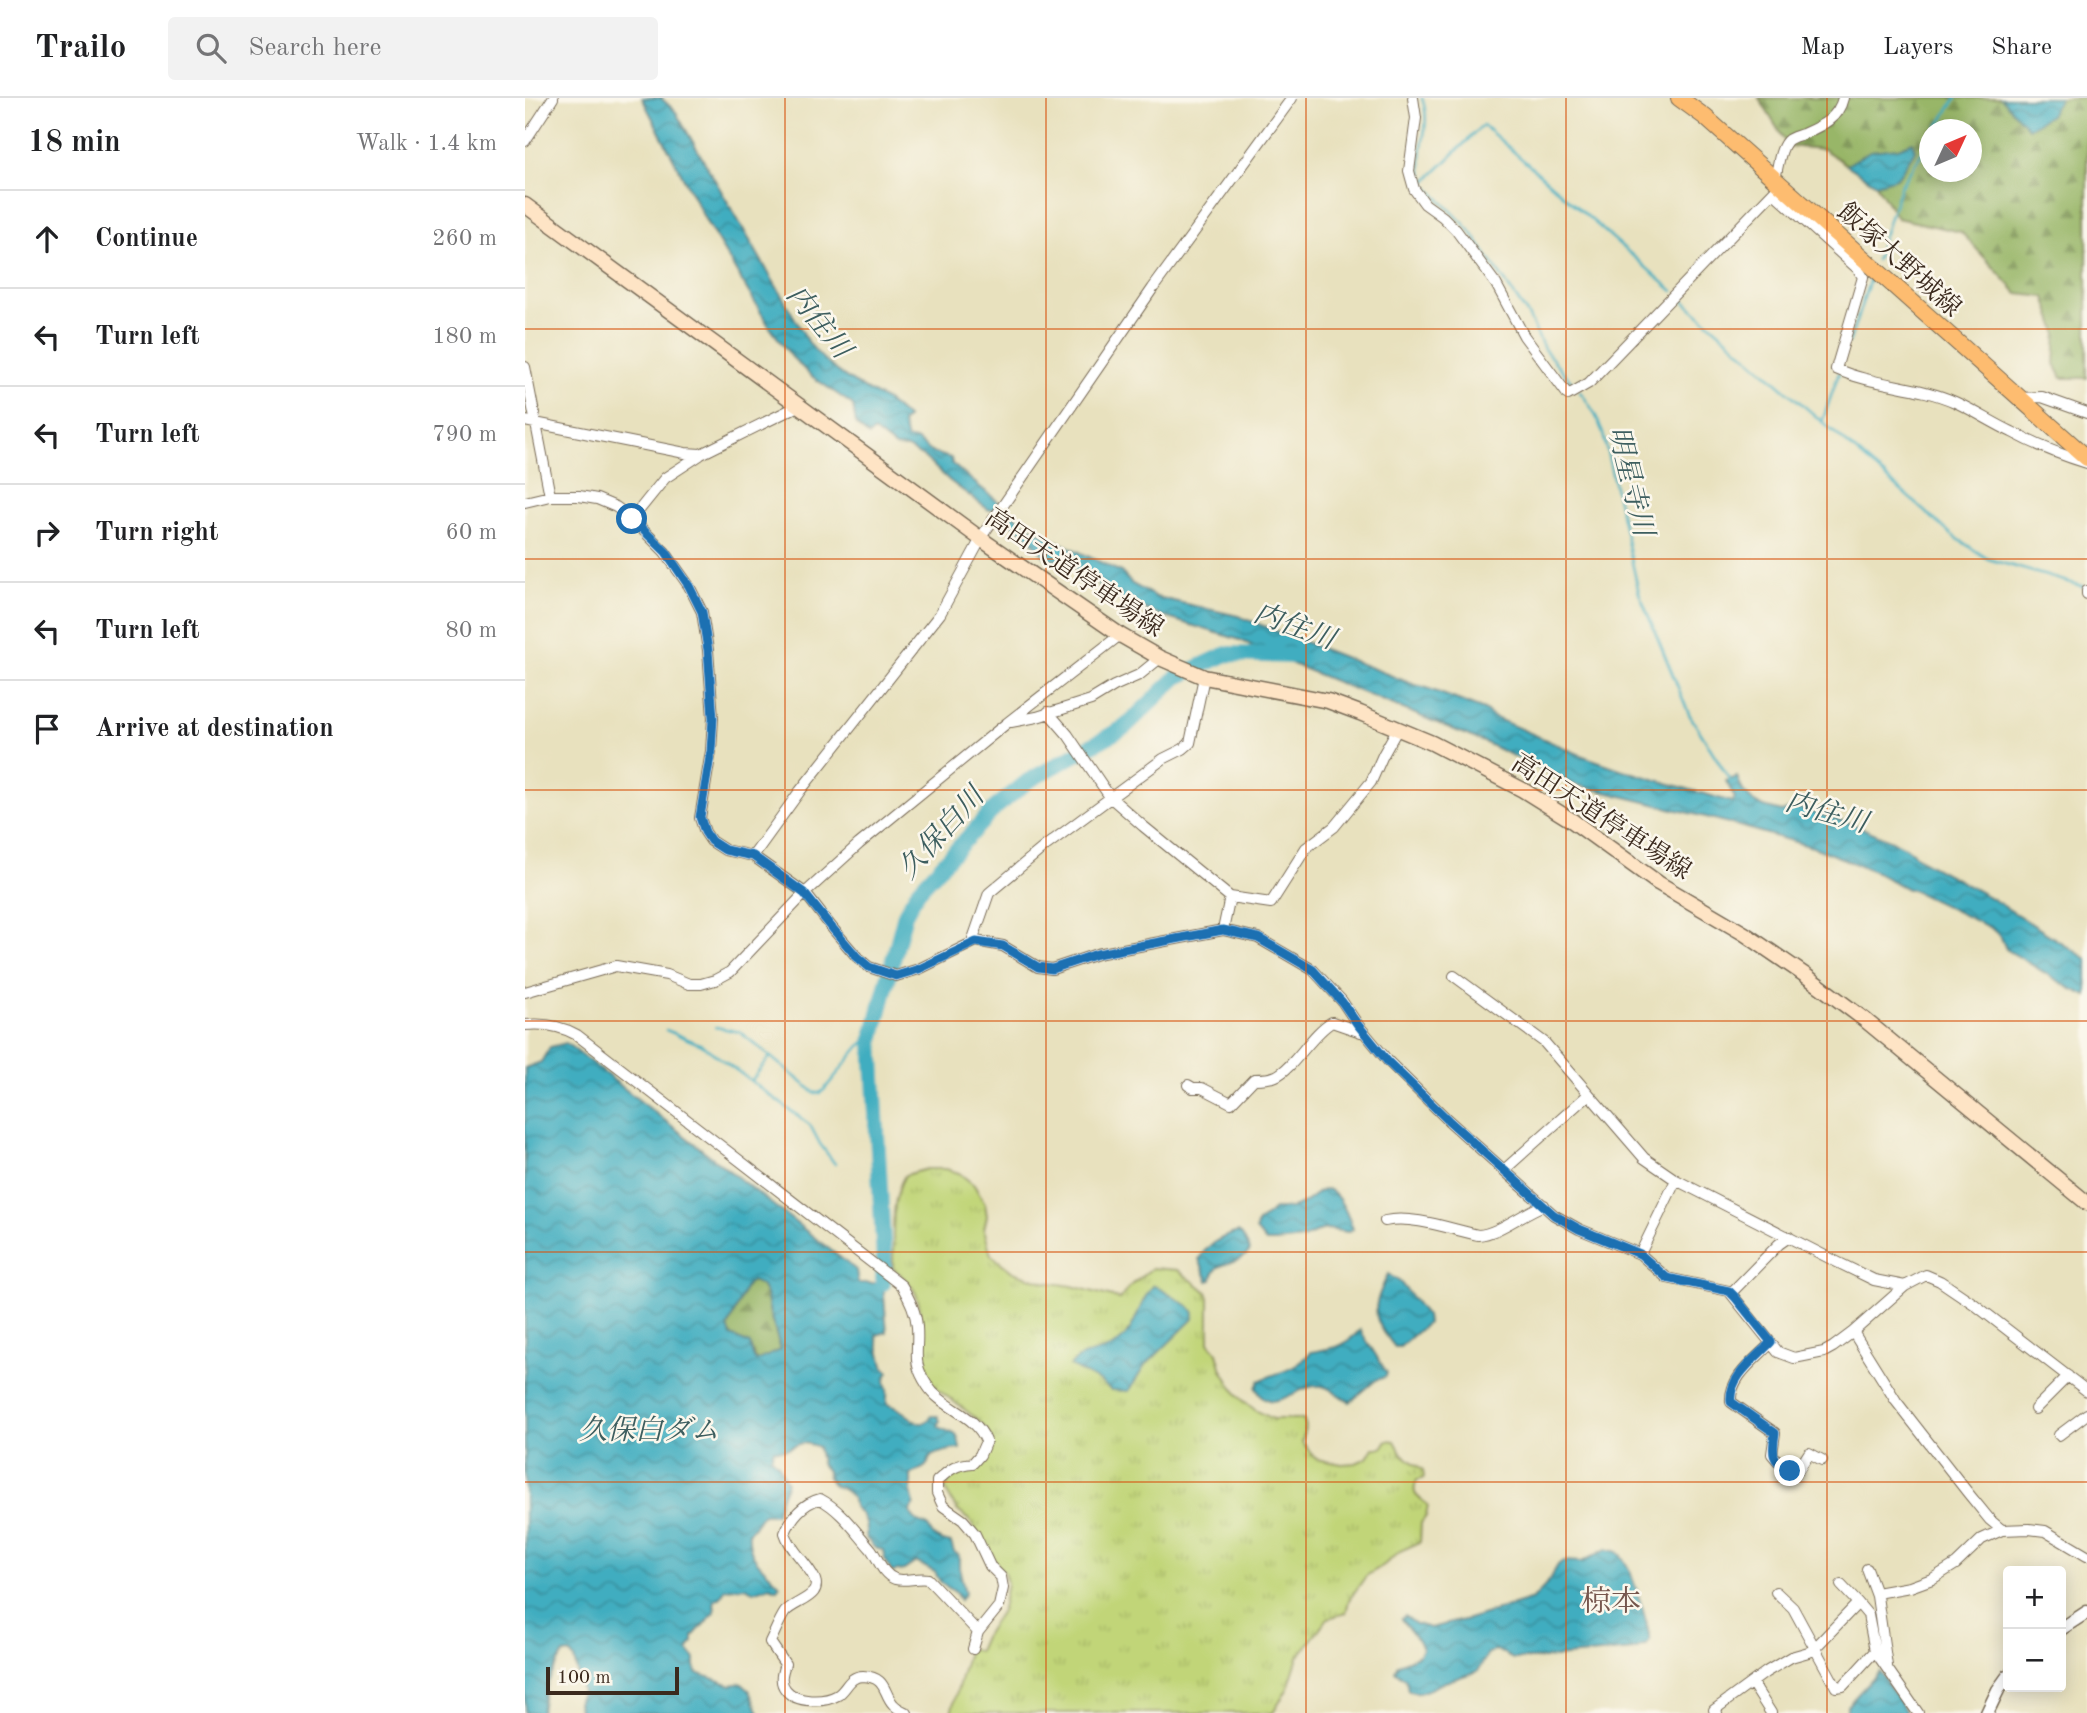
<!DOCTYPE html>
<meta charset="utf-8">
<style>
body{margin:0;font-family:"Old Standard TT","Noto Serif JP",serif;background:#f2f2f2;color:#202124}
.controls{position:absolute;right:21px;bottom:21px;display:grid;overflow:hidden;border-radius:7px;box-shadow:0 4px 18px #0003}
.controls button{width:63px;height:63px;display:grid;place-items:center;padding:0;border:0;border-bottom:2px solid #e0e0e0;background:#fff;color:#202124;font:35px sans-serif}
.compass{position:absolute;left:1394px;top:21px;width:63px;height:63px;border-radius:50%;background:#fff;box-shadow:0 4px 18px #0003;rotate:46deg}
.scale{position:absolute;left:21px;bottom:18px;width:133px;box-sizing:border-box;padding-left:7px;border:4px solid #3b2a1e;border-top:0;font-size:19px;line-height:24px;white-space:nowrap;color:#3b2a1e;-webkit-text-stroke:5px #fbf7ec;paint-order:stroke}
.stop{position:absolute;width:21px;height:21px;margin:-16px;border:5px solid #1f6fb2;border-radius:50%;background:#fff}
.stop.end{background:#1f6fb2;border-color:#fff;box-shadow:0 2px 7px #0008}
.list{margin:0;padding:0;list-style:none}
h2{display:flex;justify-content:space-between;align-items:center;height:91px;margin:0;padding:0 28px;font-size:30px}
h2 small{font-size:23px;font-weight:400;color:#757577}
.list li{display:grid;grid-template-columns:46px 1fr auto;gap:21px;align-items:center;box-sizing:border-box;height:98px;padding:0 28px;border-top:2px solid #e0e0e0}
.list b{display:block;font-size:26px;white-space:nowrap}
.list em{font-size:23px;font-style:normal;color:#757577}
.icon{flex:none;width:38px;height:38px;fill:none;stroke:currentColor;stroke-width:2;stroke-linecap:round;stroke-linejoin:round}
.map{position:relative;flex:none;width:1562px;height:1615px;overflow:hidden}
header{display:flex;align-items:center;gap:42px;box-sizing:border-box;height:98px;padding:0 35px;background:#fff;border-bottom:2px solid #e0e0e0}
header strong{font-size:33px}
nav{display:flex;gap:38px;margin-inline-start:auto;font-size:24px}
.search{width:490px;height:63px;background:#f2f2f2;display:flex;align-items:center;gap:18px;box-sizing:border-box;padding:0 24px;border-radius:7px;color:#757577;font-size:26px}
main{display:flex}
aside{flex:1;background:#fff}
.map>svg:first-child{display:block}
.grass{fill:url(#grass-tufts);stroke:#7e804b;stroke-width:2}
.forest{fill:url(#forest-firs);stroke:#6a7043;stroke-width:2;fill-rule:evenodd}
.water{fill:url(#water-waves);stroke:#3e6c6f;stroke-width:2;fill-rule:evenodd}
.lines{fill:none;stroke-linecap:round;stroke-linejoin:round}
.stream{stroke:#41adc0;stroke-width:2.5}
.river{stroke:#41adc0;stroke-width:16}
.minor-casing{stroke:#786a56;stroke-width:12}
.tertiary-casing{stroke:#786a56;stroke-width:15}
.secondary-casing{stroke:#786a56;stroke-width:17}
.primary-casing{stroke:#786a56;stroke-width:18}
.minor{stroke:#fff;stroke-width:10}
.tertiary{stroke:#fff;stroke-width:12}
.secondary{stroke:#fee4c5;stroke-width:14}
.primary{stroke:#fdbc6f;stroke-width:16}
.route{stroke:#1f6fb2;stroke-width:9}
.grid{fill:none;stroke:#d7540e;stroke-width:2;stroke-opacity:0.55}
.labels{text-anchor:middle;stroke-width:5;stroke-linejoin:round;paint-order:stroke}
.street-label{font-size:26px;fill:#3b2a1e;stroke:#fbf7ec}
.water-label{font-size:28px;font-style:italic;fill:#3d5e5f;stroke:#fbf7ec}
.quarter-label{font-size:30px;fill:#76574e;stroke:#fbf7ec}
</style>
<header>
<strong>Trailo</strong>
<div class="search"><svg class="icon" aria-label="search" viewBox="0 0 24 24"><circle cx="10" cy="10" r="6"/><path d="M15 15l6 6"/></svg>Search here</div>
<nav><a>Map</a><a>Layers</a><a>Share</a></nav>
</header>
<main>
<aside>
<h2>18 min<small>Walk · 1.4 km</small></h2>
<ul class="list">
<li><svg class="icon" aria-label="ahead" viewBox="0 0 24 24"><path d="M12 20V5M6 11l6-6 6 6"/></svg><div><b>Continue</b></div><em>260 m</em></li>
<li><svg class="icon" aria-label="left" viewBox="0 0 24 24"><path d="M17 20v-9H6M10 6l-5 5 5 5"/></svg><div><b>Turn left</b></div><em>180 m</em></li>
<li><svg class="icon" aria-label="left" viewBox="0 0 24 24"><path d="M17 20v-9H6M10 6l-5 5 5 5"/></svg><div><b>Turn left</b></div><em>790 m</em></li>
<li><svg class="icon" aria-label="right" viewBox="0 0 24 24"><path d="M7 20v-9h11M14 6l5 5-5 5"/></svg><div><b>Turn right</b></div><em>60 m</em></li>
<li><svg class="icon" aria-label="left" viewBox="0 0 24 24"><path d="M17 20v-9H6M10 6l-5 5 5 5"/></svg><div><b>Turn left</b></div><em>80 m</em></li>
<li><svg class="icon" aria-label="arrive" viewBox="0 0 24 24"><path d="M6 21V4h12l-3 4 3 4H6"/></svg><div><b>Arrive at destination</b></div></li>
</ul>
</aside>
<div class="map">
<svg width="1562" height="1615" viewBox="0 0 1562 1615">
<defs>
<pattern id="grass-tufts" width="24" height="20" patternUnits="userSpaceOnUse" patternTransform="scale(1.75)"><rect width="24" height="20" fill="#c1d578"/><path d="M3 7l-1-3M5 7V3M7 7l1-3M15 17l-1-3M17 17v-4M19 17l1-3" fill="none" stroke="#a7b767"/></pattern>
<pattern id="forest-firs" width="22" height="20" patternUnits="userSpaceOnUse" patternTransform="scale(1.75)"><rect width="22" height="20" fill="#98b668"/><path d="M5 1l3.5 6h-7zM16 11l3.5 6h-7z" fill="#7d9455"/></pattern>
<pattern id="water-waves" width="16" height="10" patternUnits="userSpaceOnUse" patternTransform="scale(1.75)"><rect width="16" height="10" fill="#41adc0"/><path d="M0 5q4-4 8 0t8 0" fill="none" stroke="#388d9b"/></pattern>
</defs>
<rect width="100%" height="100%" fill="#fbf7ec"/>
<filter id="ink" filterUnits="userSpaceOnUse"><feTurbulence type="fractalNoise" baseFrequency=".0143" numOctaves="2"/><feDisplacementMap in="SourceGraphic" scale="14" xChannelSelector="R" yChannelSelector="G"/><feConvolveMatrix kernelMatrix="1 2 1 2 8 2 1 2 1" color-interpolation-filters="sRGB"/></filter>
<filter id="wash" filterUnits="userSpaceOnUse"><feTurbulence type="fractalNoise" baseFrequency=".00686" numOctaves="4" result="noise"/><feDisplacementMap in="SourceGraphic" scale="28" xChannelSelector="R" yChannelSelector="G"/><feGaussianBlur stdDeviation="1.57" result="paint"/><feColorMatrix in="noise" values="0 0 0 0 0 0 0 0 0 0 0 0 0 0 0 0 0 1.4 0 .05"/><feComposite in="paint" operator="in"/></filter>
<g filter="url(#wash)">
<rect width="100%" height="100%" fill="#e8e1be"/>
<path class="grass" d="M 402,1071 L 421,1071 L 434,1075 L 449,1087 L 460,1106 L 462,1118 L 459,1131 L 466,1157 L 488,1174 L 519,1184 L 547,1188 L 595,1201 L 604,1189 L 627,1170 L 653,1172 L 682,1194 L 684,1200 L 684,1244 L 692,1255 L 697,1272 L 713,1298 L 730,1312 L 748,1321 L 778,1321 L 781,1328 L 777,1344 L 791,1361 L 817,1366 L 831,1365 L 842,1360 L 848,1350 L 857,1350 L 862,1342 L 870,1343 L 877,1356 L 898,1372 L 899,1380 L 892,1382 C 886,1396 891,1398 903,1407 L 901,1418 L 896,1425 L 895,1444 L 875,1453 L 859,1467 L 841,1478 L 824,1502 L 821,1515 L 803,1520 L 773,1559 L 763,1590 L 748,1615 L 426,1615 L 444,1550 L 453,1553 L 459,1539 L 477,1511 L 482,1485 L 479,1474 L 466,1460 L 445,1423 L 432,1412 L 420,1392 C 423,1385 425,1379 432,1375 C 446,1367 465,1368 466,1345 C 467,1321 415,1301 401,1278 C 395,1269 396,1257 397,1247 C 397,1231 397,1202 387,1189 C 382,1182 375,1176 368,1170 C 369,1140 364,1104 380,1077 Z"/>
<path class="forest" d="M 1234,0 L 1562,0 L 1562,280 L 1537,280 L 1530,266 L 1532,234 L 1520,199 L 1493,196 L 1436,134 L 1372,120 L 1351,86 L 1298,51 L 1263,48 ZM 1405,32 L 1447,32 L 1447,74 L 1405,74 Z
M 227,1183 L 236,1187 L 241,1196 L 245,1216 L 256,1252 L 231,1263 L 227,1252 L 206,1238 L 203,1229 L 222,1186 Z"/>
<path class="water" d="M 117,0 L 136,0 L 150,13 L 284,245 C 303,270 328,285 355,299 C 365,304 374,313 382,320 L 377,325 L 382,341 L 391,342 L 408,355 L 426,360 L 427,366 L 499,425 L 523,439 L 596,474 L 607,486 L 631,499 L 713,518 L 890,587 L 899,589 L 959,612 L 968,619 L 1058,658 L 1098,672 L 1207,704 L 1210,700 L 1201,683 L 1212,679 L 1218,693 L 1229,704 L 1239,709 L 1257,714 L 1269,709 L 1330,727 L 1381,749 L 1398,763 L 1466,800 L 1562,861 L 1562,898 L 1545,890 L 1481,851 L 1476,839 L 1466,830 L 1385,791 L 1382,791 L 1349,773 L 1291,750 L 1193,722 L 1048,686 L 959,644 L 770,567 L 715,542 L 643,520 L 578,495 L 571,483 L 545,467 L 536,462 L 522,461 L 500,435 L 485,425 L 470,411 L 464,412 L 425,383 L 400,360 L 382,350 L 370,349 L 349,333 L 344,338 L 331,327 L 328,307 L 285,277 L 267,259 L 244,228 L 182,125 Z
M 1476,0 L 1535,0 L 1525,17 L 1503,30 Z
M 1388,44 L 1390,53 L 1372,80 L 1351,86 L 1322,67 L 1345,53 L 1373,50 Z
M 41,945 L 331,1172 L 333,1185 L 358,1185 L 362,1234 L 351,1237 L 358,1268 L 364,1274 C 358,1282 360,1283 362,1291 C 363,1296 361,1301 362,1306 C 367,1308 373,1311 378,1314 C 389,1321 395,1333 407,1318 L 413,1318 L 415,1323 L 413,1328 C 425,1338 433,1329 435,1351 C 430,1351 410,1355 407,1358 C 401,1363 406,1362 401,1368 C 397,1371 390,1374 386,1377 L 386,1394 L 389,1406 L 385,1414 L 391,1423 L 403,1428 C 408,1441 413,1442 426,1445 L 429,1454 L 434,1457 L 434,1469 L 440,1495 L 435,1502 L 430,1494 L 415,1484 L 410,1474 L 391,1464 L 379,1472 L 367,1474 L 360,1463 L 358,1452 L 350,1450 L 341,1440 C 342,1426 340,1419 329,1409 C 329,1398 320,1390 309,1388 L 303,1379 L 302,1373 L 296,1366 L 293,1349 C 269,1338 270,1355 249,1351 L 246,1359 L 254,1367 L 262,1384 C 258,1396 252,1404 251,1416 L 238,1416 C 232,1422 231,1428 224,1434 C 222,1461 238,1468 255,1487 L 252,1491 L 245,1488 L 229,1494 L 221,1489 L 200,1491 L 196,1499 L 189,1503 L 190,1514 L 168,1538 L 168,1544 L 163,1552 L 170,1561 L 170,1568 L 172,1575 L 206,1587 L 216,1585 L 225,1593 L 234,1615 L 54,1615 L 53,1601 L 57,1594 L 49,1561 L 45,1555 L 39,1556 C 26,1574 18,1592 16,1615 L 0,1615 L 0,970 L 16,964 L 25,949 ZM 227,1183 L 236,1187 L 241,1196 L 245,1216 L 256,1252 L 231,1263 L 228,1258 L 225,1246 L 206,1238 L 203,1229 L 222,1186 Z
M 802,1091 C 816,1097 823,1118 828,1131 L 823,1134 L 802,1131 L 793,1133 L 778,1141 L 750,1144 L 741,1144 L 731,1132 L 732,1126 L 749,1111 C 760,1111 767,1111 777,1106 C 787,1101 791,1093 802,1091 Z
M 713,1134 L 717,1137 L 725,1152 C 716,1169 688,1160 687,1182 L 683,1183 L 674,1161 C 683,1145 697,1139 713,1134 Z
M 863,1176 L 875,1184 L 901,1218 L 902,1225 L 875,1249 L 870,1249 C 844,1217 848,1210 863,1176 Z
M 629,1187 L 665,1209 L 669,1215 L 668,1221 L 619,1269 L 604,1293 L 586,1292 L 576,1284 L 545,1268 C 557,1252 575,1257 590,1247 C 613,1232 612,1204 629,1187 Z
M 835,1232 L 862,1275 L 860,1279 L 851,1282 L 825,1304 C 816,1300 806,1289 796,1288 C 772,1285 747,1321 731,1290 L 734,1283 C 756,1272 768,1275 786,1254 C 810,1249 817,1251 835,1232 Z
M 1082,1451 C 1083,1452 1092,1453 1092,1454 C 1106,1463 1122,1525 1125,1542 L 1121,1547 L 1109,1552 L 1007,1561 L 988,1561 L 978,1555 L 970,1553 L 963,1555 L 953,1573 C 942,1577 931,1580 920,1584 C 908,1588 897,1599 883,1592 L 881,1582 L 870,1573 L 873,1566 L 893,1558 L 897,1551 L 894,1544 L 876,1521 L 880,1518 L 891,1526 L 905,1530 L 943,1521 L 1008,1501 L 1022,1486 L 1033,1467 L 1038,1463 L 1057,1464 Z
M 1354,1573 L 1382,1615 L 1322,1615 L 1322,1608 Z"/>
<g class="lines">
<path class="stream" d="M 897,0 C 906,26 896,38 896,62 C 896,70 898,78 899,85
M 1411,32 L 1431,0
M 899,85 L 958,27 L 1148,193
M 899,85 L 944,131 L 1003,217 L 1019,251 L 1051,289
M 1351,162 L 1375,89 L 1405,42
M 1153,198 L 1427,437 L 1463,461 L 1560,489
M 1324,245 L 1346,178
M 1055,294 C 1066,307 1073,319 1078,336 L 1114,495 L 1164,616 L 1205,682
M 1297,324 L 1314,275
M 191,929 L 215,934 L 290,995 L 295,995 L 299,992 L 334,949 L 347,938
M 141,932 L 177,947 L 226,983 L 245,959
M 227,984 L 285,1027 L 295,1046 L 310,1066"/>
<path class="river" d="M 358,1185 L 359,1164 L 347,942 L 380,816 L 393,793 L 470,710 L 503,683 L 600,629 L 652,579 L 702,556 L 772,558"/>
</g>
</g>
<g filter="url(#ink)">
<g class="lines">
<g class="minor-casing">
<path id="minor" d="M 888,0 L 891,20 L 884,73 L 889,91 L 900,106 L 918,119 L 931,132 L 971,186 L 999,238 L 1043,297 L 1064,285 L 1256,86
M 0,43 L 28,0
M 1250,81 C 1253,70 1254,52 1262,43 C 1266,39 1273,38 1278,36 C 1296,28 1313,21 1318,0
M 1249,95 L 1333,171 L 1338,179 L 1311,271 C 1349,288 1392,287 1430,304 C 1450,313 1468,325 1487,334 C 1511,347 1536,357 1562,365
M 0,269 L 25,398
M 1494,300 L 1517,299 L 1562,315
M 0,323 L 160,355 L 176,356 L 275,307
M 0,404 L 25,398 L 54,398 L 72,401 L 91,409 L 107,421 L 140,454 L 164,488 L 177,514 L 183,552 L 188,620 L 186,653 L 175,720 L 180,734 L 186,743 L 200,752 L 228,758 L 280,795 L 308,831 L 332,859 L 344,869 L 371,878 L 394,871 L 451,843 L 478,848 L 513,869 L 527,871 L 572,856 L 698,832 L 733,840 L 788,872 L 817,903 L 833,927 L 863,963 L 923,1022 L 1029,1117 L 1054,1131 L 1115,1156 L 1142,1180 L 1204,1193 L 1253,1254 L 1269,1260 L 1299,1254 L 1308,1249 L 1328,1234 L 1380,1188 L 1401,1177 L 1415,1183 L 1449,1206 L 1562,1293
M 107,421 L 140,380 L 175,357
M 1562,493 L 1562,496
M 523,614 L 543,637 L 585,699 L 618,728 L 705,799 L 746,805 L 781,750 L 809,729 L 846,684 L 858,657 L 873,630
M 486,624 L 512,619 L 566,602 L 589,588 L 614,577 L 635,560
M 228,758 L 275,693 L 415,516 L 459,435 L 628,190 L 767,0
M 698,832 L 705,799
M 447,844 L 464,795 L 519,749 L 638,661 L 658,651 L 665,645 L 679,579
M 929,878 L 1019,944 L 1119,1060 L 1151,1082 L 1312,1164 L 1349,1182 L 1380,1188
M 0,894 L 91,868 L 142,877 L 164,886 L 176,886 L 190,882 L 205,874 L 280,795 L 334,746 L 482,625 L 595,537
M 0,927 C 19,925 35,927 52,937 L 377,1188 C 384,1201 391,1213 392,1229 C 394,1255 386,1263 402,1287 C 417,1311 450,1315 461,1343 L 455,1357 L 448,1365 C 431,1366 424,1372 412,1383 L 412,1395 L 418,1408 L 438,1422 L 450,1436 L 465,1468 L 476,1479 L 478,1490 L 474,1508 L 453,1534 L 448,1551
M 663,987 L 668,990 L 677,990 L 706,1005 L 729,981 C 736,981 744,981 751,978 C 769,970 787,935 807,924 L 836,934
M 979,1072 L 1064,996
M 860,1123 C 888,1117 925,1131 953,1137 C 973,1136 998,1115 1019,1107
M 1115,1156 L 1151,1082
M 1206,1195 L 1254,1146 L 1264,1139
M 1328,1234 L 1371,1303 L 1443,1395 L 1465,1422 L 1477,1432
M 1246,1245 C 1231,1261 1204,1279 1206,1304 L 1250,1335 L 1247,1356 L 1259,1370 L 1272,1374 L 1284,1355 L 1297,1362
M 1510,1311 L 1543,1278
M 1534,1337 L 1562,1316
M 1342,1471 L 1352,1498 L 1362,1568
M 1316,1487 L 1333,1505
M 1251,1494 L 1268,1510 L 1311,1589 L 1318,1588 L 1350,1553
M 1351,1495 L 1385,1489 L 1407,1481 L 1431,1466 L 1457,1441 L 1477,1432 L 1504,1431 L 1520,1433 L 1562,1458
M 1227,1585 L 1246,1615
M 382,1615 C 378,1613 371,1610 368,1606 C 358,1595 362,1579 338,1578 C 324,1578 322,1591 313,1597 C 299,1605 271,1605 261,1592 C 254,1584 257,1575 260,1566 L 245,1544 C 250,1534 254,1523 260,1514 C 270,1502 302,1499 287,1476 C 278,1461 265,1451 260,1435 C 266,1420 278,1405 295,1401 C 316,1412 330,1433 346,1451 C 354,1462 357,1476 370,1481 C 380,1484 392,1479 403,1481 L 453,1534
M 1192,1615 L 1189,1612 L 1241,1574 L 1266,1559 L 1287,1553 L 1333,1505 L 1343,1517 L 1350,1553 L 1393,1615"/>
</g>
<g class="tertiary-casing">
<path id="tertiary" d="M 1536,1531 L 1562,1514
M 1462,1615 L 1473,1592 L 1483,1578"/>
</g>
<g class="secondary-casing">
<path id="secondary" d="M 0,107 L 456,441 L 595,537 L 635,560 L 679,579 L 803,603 L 835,615 L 907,645 L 998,692 L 1046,722 L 1133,785 L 1220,836 L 1280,877 L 1340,922 L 1562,1105"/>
</g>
<g class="primary-casing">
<path id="primary" d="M 1154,0 L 1180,19 L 1562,360"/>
</g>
<use href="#minor" class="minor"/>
<use href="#tertiary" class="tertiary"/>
<use href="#secondary" class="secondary"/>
<use href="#primary" class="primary"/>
</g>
</g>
<g class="lines" filter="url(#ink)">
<path class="route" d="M 107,421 L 141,454 L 164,488 L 177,514 L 183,552 L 188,620 L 186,653 L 175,719 L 180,734 L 186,743 L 200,752 L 228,758 L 279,795 L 308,831 L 332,859 L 344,869 L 371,878 L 394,871 L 451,844 L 478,848 L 513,869 L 527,871 L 572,856 L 698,832 L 733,840 L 788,872 L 817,904 L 833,927 L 863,964 L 923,1022 L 1029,1117 L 1054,1131 L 1115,1156 L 1142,1180 L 1204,1193 L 1210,1199 L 1246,1244 C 1231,1260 1203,1279 1206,1304 L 1250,1335 C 1247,1355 1246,1363 1265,1373"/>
</g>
<path class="grid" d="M 260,0 L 260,1615M 521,0 L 521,1615M 781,0 L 781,1615M 1041,0 L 1041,1615M 1302,0 L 1302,1615M 0,231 L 1562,231M 0,461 L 1562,461M 0,692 L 1562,692M 0,923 L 1562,923M 0,1154 L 1562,1154M 0,1384 L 1562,1384"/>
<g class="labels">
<g class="street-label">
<text transform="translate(1375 161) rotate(42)" y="9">飯塚大野城線</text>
<text transform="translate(550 474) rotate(34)" y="9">高田天道停車場線</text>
<text transform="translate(1077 718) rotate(33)" y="9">高田天道停車場線</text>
</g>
<g class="water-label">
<text transform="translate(295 223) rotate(51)" y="10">内住川</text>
<text transform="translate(1107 383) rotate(76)" y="10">明星寺川</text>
<text transform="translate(770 527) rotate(20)" y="10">内住川</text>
<text transform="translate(1302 713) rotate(16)" y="10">内住川</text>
<text transform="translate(415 734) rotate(-48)" y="10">久保白川</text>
<text x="124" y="1341">久保白ダム</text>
</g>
<g class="quarter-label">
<text x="1086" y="1513">椋本</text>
</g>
</g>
</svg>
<div class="controls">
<button>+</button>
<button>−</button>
</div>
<svg class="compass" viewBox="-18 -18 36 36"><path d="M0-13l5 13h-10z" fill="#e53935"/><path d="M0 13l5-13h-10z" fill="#757577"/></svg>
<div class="scale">100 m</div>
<div class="stop" style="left:107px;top:421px"></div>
<div class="stop end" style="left:1265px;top:1373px"></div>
</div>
</main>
